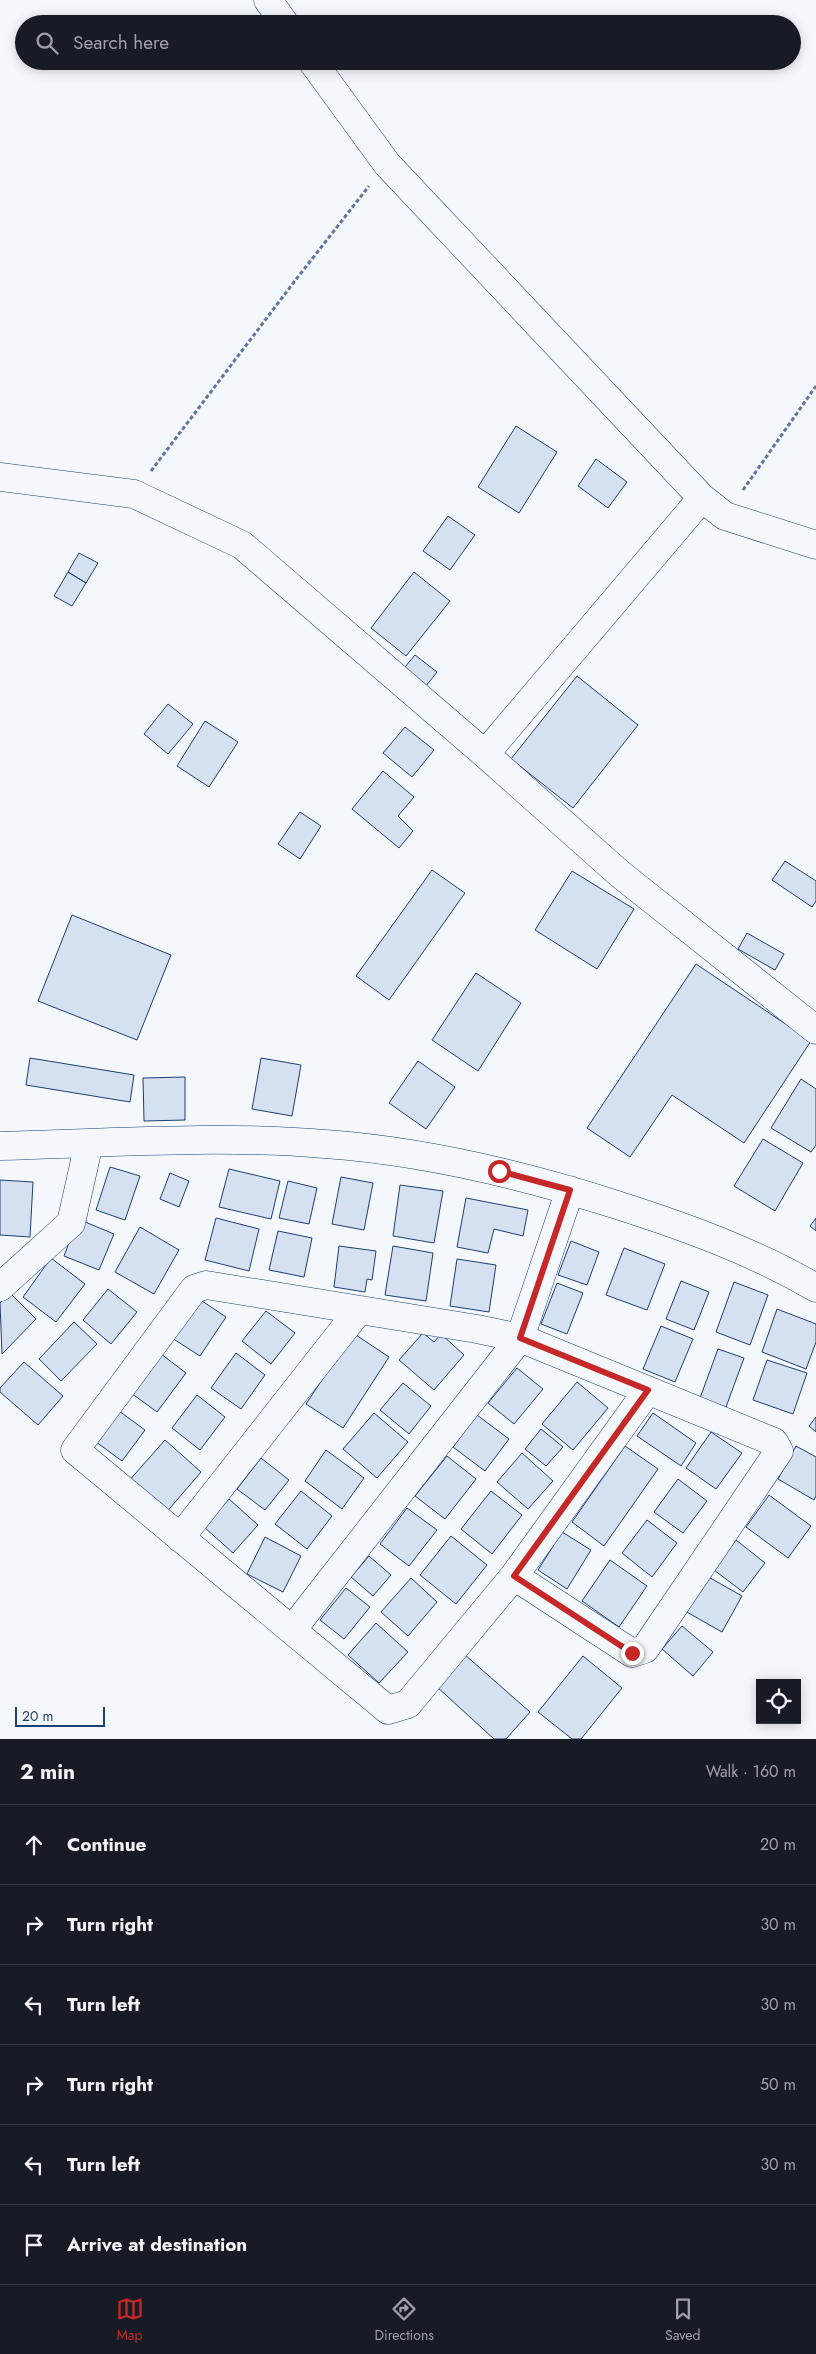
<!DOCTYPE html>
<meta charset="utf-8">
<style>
body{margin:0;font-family:Jost,sans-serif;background:#242831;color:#f1f3f6}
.controls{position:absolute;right:15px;bottom:15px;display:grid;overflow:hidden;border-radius:0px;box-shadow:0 2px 12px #0003}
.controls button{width:45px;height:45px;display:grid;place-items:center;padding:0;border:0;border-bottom:1px solid #363941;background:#171b24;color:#f1f3f6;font:25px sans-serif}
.scale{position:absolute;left:15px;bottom:12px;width:90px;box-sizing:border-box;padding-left:5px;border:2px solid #1d3f73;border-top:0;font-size:14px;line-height:18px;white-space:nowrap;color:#1d3f73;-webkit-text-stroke:4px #f4f7fb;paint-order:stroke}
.stop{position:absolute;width:15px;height:15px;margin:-11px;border:4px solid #c62828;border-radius:50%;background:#fff}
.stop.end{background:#c62828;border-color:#fff;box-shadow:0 1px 5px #0008}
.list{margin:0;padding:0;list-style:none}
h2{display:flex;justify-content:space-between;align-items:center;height:65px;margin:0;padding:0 20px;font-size:21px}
h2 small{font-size:16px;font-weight:400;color:#9ea1a6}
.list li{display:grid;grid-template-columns:32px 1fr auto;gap:15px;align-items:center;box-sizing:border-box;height:80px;padding:0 20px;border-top:1px solid #363941}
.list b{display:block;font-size:19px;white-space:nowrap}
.list em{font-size:16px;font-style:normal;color:#9ea1a6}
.icon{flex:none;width:28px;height:28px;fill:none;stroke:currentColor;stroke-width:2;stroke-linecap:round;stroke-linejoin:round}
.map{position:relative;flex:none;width:816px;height:1739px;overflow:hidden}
.search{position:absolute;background:#171b24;box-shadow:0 2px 12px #0003;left:15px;right:15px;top:15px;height:55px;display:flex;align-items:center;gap:12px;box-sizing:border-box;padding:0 18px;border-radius:28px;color:#9ea1a6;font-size:19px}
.sheet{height:545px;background:#171b24}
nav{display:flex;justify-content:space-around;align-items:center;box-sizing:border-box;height:70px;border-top:1px solid #363941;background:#171b24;font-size:14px;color:#9ea1a6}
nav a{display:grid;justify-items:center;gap:2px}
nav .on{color:#c62828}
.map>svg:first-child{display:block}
.building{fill:#d5e0f0;stroke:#1d3f73}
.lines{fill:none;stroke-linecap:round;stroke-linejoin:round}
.minor-casing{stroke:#1d3f73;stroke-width:29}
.path{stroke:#5e769c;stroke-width:3;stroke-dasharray:4 2.5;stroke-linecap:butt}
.minor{stroke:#f4f7fb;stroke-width:28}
.route{stroke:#c62828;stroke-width:6}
</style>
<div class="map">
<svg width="816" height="1739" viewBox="0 0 816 1739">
<rect width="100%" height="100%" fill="#f4f7fb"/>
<path class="building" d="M 516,426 L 557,452 L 519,513 L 478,487 Z
M 596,459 L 627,482 L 608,508 L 578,486 Z
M 448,516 L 475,535 L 450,570 L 423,551 Z
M 79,553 L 98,563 L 86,583 L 68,572 Z
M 68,572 L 86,583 L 72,606 L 54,596 Z
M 414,572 L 450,601 L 406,656 L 371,628 Z
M 415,655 L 437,672 L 422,691 L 400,673 Z
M 577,676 L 638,725 L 573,808 L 511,759 Z
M 168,704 L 193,724 L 168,754 L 144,734 Z
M 205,721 L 238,742 L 209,787 L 177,766 Z
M 405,727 L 434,750 L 412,777 L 383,753 Z
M 383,771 L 414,797 L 398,816 L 413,831 L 399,848 L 352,809 Z
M 300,812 L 321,826 L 300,859 L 278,844 Z
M 785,861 L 816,881 L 816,901 L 812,907 L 772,880 Z
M 432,870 L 465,893 L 389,1000 L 356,976 Z
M 572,871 L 634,909 L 597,969 L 535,930 Z
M 72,915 L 171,955 L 137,1040 L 38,1001 Z
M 747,933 L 784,954 L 775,970 L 738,949 Z
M 696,964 L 811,1041 L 744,1143 L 672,1095 L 630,1157 L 587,1128 Z
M 476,973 L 521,1003 L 478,1071 L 432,1040 Z
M 30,1058 L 134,1075 L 130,1102 L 26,1085 Z
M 261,1058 L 301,1065 L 292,1116 L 252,1109 Z
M 418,1061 L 455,1087 L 426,1129 L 389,1103 Z
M 185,1077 L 185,1120 L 144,1121 L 143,1078 Z
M 801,1079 L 816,1089 L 816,1145 L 811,1152 L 771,1128 Z
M 763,1139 L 803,1163 L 775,1211 L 734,1186 Z
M 110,1167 L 140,1176 L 125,1220 L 96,1210 Z
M 229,1169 L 280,1181 L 271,1219 L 219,1207 Z
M 170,1173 L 189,1181 L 179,1207 L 160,1199 Z
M 341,1177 L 373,1183 L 364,1230 L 332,1224 Z
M 0,1180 L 33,1182 L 30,1237 L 0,1235 Z
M 288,1181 L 317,1188 L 309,1224 L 279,1218 Z
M 400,1185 L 443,1191 L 434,1243 L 393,1236 Z
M 466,1198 L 528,1210 L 523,1236 L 494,1229 L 488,1253 L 457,1247 Z
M 216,1218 L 259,1229 L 249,1271 L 205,1260 Z
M 816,1218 L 816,1231 L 810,1226 Z
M 78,1219 L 114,1234 L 99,1270 L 64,1256 Z
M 140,1227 L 179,1250 L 154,1294 L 115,1272 Z
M 278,1231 L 312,1238 L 304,1277 L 269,1270 Z
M 571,1241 L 599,1252 L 587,1285 L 558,1275 Z
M 339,1246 L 376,1251 L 372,1280 L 367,1279 L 365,1292 L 334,1287 Z
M 393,1246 L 433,1253 L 426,1301 L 385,1295 Z
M 624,1248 L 665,1264 L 647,1310 L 606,1295 Z
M 51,1258 L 85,1284 L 56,1322 L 23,1297 Z
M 457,1259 L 496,1265 L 489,1312 L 450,1306 Z
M 681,1281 L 709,1292 L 694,1330 L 666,1319 Z
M 734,1282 L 768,1295 L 750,1345 L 716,1332 Z
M 557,1283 L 583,1293 L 567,1334 L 541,1324 Z
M 108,1289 L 137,1312 L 111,1344 L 83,1320 Z
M 10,1293 L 36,1319 L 2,1354 L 0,1303 Z
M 199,1299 L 226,1317 L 200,1356 L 172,1338 Z
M 777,1309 L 816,1324 L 816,1342 L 806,1369 L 762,1352 Z
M 266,1311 L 295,1333 L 271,1364 L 242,1341 Z
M 74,1322 L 97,1344 L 61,1381 L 39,1359 Z
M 661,1326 L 693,1339 L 675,1382 L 643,1369 Z
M 353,1333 L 389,1357 L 343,1428 L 306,1404 Z
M 423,1333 L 434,1342 L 441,1334 L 464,1355 L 434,1390 L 399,1360 Z
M 718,1349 L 744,1358 L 726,1407 L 700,1398 Z
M 236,1353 L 265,1375 L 241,1409 L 211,1388 Z
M 161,1354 L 186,1373 L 157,1412 L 131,1393 Z
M 767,1360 L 807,1373 L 793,1414 L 753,1400 Z
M 24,1362 L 63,1396 L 38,1425 L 0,1392 L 0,1388 Z
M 517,1368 L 543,1389 L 514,1424 L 488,1403 Z
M 577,1382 L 608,1408 L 573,1450 L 542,1424 Z
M 403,1383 L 431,1406 L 409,1434 L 380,1410 Z
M 197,1395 L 225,1417 L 200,1450 L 172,1428 Z
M 115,1408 L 145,1430 L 122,1461 L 92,1439 Z
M 374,1413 L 408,1442 L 377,1478 L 343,1449 Z
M 653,1413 L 696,1443 L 681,1466 L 637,1436 Z
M 477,1415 L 509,1439 L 485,1471 L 453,1447 Z
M 816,1417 L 816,1432 L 809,1426 Z
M 541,1429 L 563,1447 L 546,1466 L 525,1449 Z
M 711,1432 L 742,1453 L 716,1489 L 686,1468 Z
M 165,1440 L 201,1472 L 164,1515 L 127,1483 Z
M 625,1446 L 658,1469 L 604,1546 L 572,1522 Z
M 796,1446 L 816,1457 L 816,1496 L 814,1500 L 778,1479 Z
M 326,1450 L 364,1478 L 342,1509 L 305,1481 Z
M 522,1453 L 553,1481 L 528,1509 L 497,1482 Z
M 447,1456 L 476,1479 L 445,1519 L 415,1496 Z
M 261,1458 L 289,1480 L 265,1510 L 237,1489 Z
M 678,1479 L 707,1501 L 683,1533 L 654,1512 Z
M 301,1491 L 332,1516 L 307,1549 L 275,1524 Z
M 491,1491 L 522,1515 L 492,1554 L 461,1529 Z
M 769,1495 L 811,1526 L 788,1558 L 746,1527 Z
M 229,1499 L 258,1525 L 233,1553 L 204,1527 Z
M 407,1508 L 437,1530 L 409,1566 L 380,1544 Z
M 647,1520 L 677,1543 L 652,1577 L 622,1553 Z
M 562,1532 L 591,1550 L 567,1589 L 538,1570 Z
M 451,1536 L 487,1565 L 456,1604 L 420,1575 Z
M 265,1537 L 301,1556 L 283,1592 L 247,1574 Z
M 736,1540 L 765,1563 L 743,1592 L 714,1570 Z
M 369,1556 L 391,1575 L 373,1596 L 351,1577 Z
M 610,1560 L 647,1586 L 619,1627 L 582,1601 Z
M 705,1575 L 742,1596 L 722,1632 L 685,1611 Z
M 411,1578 L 437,1602 L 408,1636 L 381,1612 Z
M 346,1588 L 370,1607 L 344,1639 L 320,1620 Z
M 376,1623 L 408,1652 L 379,1683 L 348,1655 Z
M 682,1626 L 713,1652 L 693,1676 L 662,1649 Z
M 464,1654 L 530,1712 L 506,1739 L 494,1739 L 436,1686 Z
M 583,1656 L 622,1688 L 581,1739 L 572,1739 L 538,1712 Z"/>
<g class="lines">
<g class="minor-casing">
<path id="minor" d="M 268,0 L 285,24
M 312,61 L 387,164 L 702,498 L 725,516 L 816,545
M 0,477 L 134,494 L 242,545 L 485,754 L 620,874 L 816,1030
M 485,754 L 702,498
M 0,1146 C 108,1143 217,1135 325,1144 C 424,1151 520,1174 614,1204 C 683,1226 753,1251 816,1288
M 0,1287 L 71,1223 L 89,1143
M 180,1538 L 359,1310
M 514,1576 L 632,1653 L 645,1649 L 779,1451 L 774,1442 L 520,1338 L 477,1329 L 206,1285 L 194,1289 L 75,1450 L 388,1710 L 408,1704 L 514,1576 L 648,1390
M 292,1630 L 520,1338 L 570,1190"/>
</g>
<path class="path" d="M 151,471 L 294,282 L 369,186
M 743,490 L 816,386"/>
<use href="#minor" class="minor"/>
</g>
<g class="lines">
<path class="route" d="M 499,1171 L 570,1190 L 520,1338 L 648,1390 L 514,1576 L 632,1653"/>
</g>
</svg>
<div class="controls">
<button><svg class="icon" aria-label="locate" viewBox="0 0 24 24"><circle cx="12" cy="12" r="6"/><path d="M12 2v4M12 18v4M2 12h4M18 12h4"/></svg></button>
</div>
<div class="scale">20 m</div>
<div class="stop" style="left:499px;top:1171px"></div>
<div class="stop end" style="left:632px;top:1653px"></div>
<div class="search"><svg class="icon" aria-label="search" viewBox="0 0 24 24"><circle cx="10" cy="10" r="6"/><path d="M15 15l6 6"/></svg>Search here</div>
</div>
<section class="sheet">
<h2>2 min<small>Walk · 160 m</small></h2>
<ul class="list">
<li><svg class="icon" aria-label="ahead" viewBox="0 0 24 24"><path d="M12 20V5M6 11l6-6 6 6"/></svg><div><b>Continue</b></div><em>20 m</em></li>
<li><svg class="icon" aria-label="right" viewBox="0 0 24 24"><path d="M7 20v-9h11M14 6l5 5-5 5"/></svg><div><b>Turn right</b></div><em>30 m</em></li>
<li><svg class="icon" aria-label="left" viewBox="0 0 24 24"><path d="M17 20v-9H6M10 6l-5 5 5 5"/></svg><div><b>Turn left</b></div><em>30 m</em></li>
<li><svg class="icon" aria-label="right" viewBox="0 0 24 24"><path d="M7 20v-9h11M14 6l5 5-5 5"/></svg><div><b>Turn right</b></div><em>50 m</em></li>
<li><svg class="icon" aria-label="left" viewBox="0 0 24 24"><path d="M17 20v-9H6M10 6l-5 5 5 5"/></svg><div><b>Turn left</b></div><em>30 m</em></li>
<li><svg class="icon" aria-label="arrive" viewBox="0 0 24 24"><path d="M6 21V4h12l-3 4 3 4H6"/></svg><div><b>Arrive at destination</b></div></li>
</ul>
</section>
<nav>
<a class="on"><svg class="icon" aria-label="map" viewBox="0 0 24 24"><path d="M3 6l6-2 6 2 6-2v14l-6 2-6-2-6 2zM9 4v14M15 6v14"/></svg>Map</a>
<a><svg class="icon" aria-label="directions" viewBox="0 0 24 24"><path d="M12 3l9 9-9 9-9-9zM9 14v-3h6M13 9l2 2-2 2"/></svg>Directions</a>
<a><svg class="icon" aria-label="saved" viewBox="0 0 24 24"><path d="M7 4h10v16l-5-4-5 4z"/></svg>Saved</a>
</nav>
